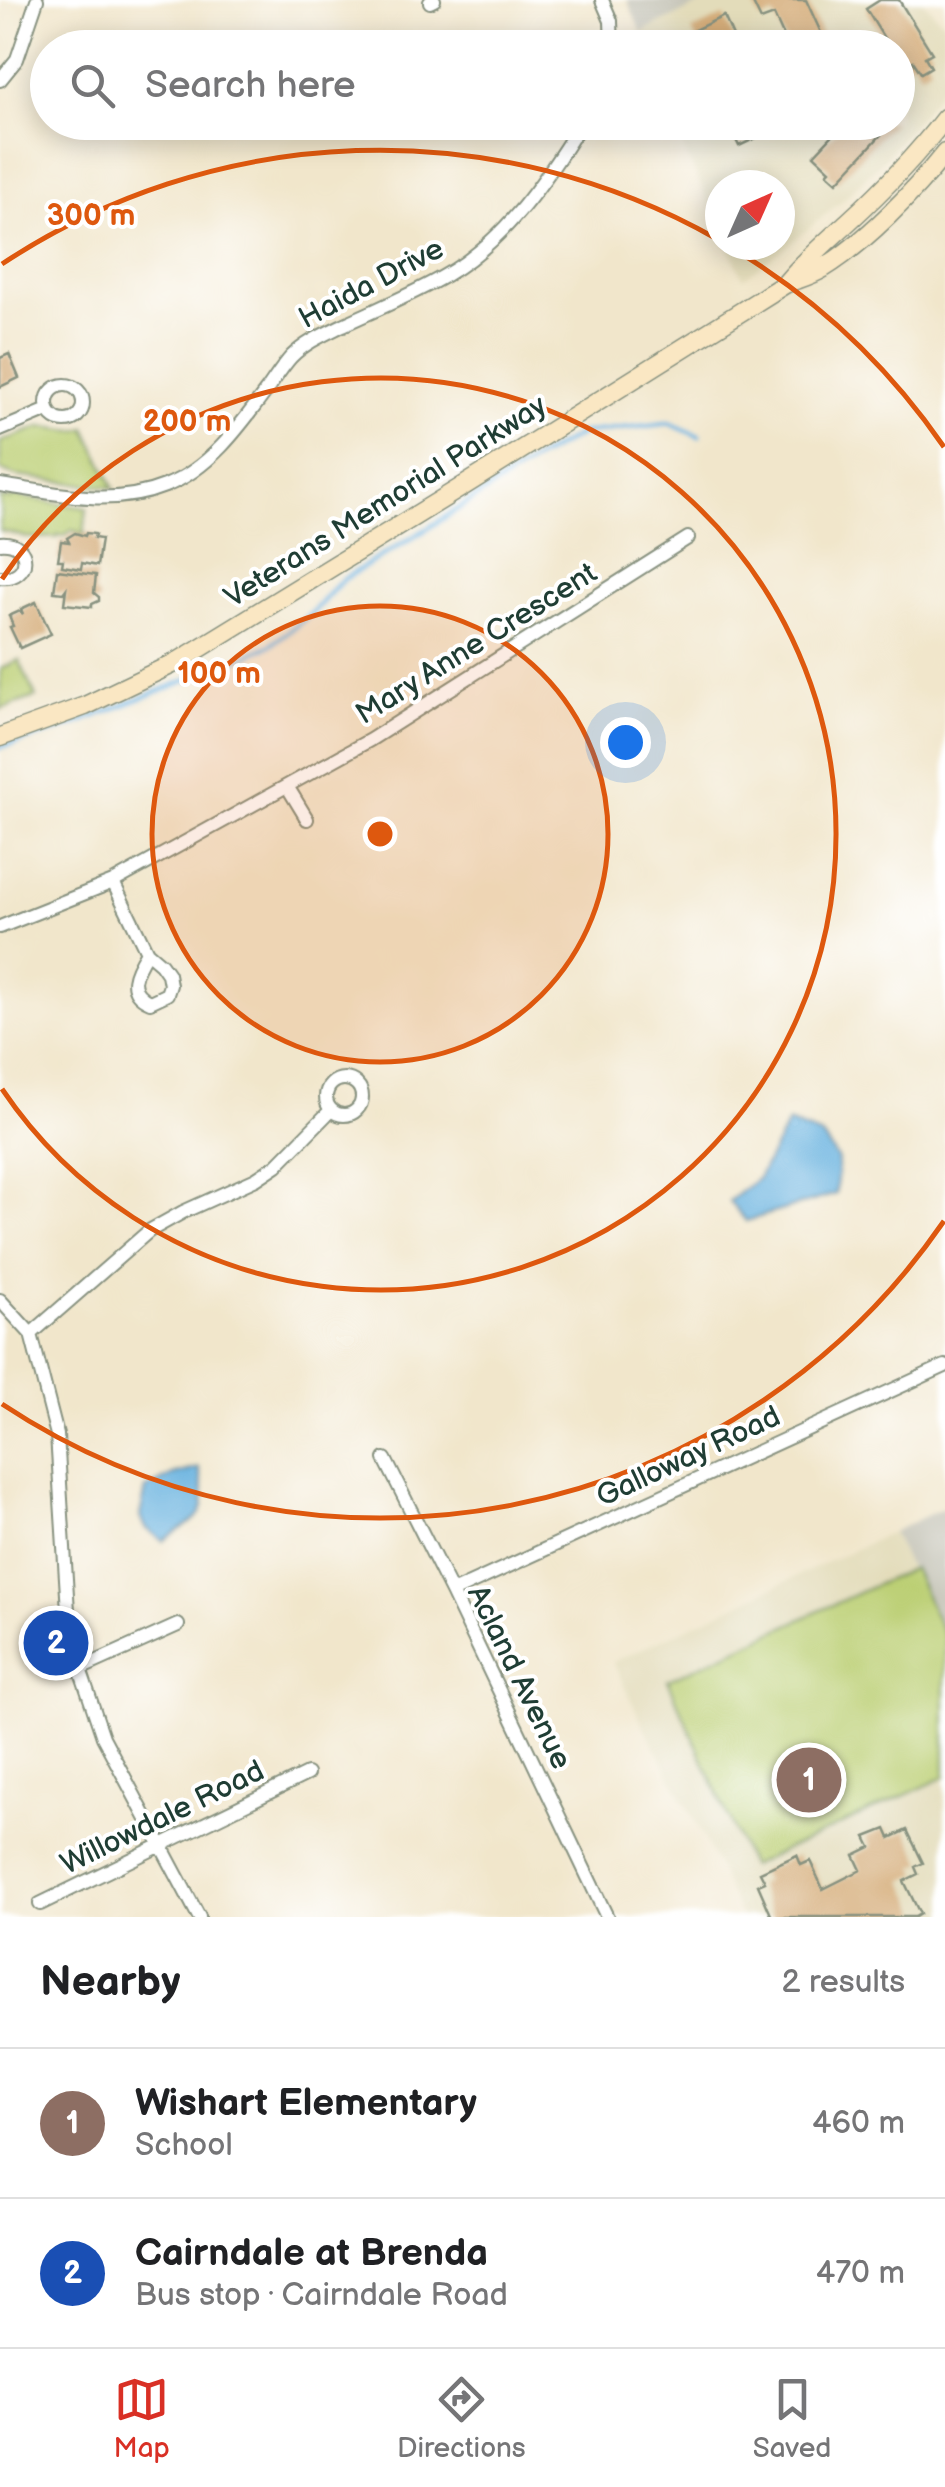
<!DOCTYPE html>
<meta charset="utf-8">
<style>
body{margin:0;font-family:"Balsamiq Sans",sans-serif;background:#f2f2f2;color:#202124}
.compass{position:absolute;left:705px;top:170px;width:90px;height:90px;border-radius:50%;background:#fff;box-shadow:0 5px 25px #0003;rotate:45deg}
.you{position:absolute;left:625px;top:742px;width:35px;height:35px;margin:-25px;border:8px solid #fff;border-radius:50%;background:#1a73e8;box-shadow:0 0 0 15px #1a73e833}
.badge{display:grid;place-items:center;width:65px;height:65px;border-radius:50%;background:#d93025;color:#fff;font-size:32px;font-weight:700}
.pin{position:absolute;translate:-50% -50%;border:5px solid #fff;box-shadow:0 2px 10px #0006}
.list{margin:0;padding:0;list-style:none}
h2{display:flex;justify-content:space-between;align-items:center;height:130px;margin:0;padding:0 40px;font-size:42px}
h2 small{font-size:32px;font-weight:400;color:#757577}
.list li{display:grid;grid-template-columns:65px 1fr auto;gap:30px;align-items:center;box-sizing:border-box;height:150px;padding:0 40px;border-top:2px solid #e0e0e0}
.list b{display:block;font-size:38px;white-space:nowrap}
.list p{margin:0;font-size:32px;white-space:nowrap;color:#757577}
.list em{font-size:32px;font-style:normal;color:#757577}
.icon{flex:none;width:55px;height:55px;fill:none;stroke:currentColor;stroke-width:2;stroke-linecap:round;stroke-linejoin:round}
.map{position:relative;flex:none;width:945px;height:1917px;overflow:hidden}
.search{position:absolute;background:#fff;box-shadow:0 5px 25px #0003;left:30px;right:30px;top:30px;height:110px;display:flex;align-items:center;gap:25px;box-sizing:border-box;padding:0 35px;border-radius:55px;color:#757577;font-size:38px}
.sheet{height:430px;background:#fff}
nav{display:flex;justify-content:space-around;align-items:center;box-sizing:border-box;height:140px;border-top:2px solid #e0e0e0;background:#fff;font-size:28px;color:#757577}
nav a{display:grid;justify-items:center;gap:5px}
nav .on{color:#d93025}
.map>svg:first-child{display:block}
.built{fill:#e3dcba}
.industrial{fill:#c6c5b8}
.green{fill:#bbcf73;stroke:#6d8654;stroke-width:2.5}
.water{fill:#65b0de;stroke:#427689;stroke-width:2.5}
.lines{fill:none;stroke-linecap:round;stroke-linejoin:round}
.stream{stroke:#65b0de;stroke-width:5}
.building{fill:#d5ad7a}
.street-casing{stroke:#889280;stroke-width:16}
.secondary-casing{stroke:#889280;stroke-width:21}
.street{stroke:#fff;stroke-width:12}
.secondary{stroke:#fae7c3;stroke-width:18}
.ring{fill:none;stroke:#de580e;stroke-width:5}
.labels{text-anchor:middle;stroke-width:8;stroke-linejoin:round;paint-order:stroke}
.street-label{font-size:30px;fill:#1f3d34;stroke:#fff}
.centre{fill:#de580e;stroke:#fff;stroke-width:5}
.ring-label{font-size:30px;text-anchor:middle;font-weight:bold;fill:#de580e;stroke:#fff;stroke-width:8;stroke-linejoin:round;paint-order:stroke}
</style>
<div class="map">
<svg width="945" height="1917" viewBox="0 0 945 1917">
<rect width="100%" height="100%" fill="#fff"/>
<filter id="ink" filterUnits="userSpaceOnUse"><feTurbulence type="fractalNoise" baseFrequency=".01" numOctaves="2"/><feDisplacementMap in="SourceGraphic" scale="20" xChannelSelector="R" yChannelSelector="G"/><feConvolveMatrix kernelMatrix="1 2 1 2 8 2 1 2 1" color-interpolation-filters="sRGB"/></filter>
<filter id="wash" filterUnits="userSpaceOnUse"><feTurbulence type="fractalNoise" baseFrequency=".0048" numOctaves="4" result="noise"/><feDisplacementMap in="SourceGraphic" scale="40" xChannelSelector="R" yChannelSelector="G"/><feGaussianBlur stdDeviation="2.25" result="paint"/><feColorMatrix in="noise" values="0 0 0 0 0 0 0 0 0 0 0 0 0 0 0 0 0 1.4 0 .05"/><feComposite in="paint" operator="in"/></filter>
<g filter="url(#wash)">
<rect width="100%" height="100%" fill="#f1e6cb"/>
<path class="built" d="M 710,0 L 922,0 L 945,24 L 945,82 L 925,110 L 886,157 L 843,200 L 786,247 L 743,278 L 728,245 L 780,245 L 780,185 L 720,185 L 720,227 L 672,123 L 898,122 L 898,48 L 640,48 L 641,32 Z
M 892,1532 L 945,1644 L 945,1917 L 741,1917 L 704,1838 L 641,1721 L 613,1662 Z"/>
<path class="industrial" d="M 627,0 L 710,0 L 641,32 Z
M 945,1507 L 945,1644 L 892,1532 Z"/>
<path class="green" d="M 40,427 C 56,426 71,435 86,428 L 114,488 L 16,476 L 0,470 L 0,442 Z
M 12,496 L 87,508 L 84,534 L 72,530 L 64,536 L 58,535 L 57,538 C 48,537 40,538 32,538 C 22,538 11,532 0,531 L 0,498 L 11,499 Z
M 19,660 L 36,697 L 0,709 L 0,669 Z
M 913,1568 L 945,1637 L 945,1777 L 750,1866 L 668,1680 Z"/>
<path class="water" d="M 788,1123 L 822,1136 L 838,1160 L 836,1194 L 746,1221 L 729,1201 L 758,1178 Z
M 199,1468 C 210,1519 203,1513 163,1541 L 146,1528 L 140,1515 L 146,1489 L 173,1475 Z"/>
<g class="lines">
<path class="stream" d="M 0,747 L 59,730 L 231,663 L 271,645 L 311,614 L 342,580 L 425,530 L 539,457 L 583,433 L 669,423 L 699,436"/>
</g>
<g id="blocks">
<path class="building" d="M 755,0 L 806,0 L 828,48 L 789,48 L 774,15 L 761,20 L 752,1 Z
M 880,0 L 899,0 L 932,53 L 925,57 L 931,67 L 921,73 L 913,61 L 902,68 L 898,60 L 898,48 L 890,48 L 866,9 Z
M 724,16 L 738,48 L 700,48 L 692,31 Z
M 734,122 L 773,122 L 775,126 L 755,135 L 756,138 L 739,146 L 735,138 L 741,136 Z
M 845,122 L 893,122 L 837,182 L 827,173 L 830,170 L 814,155 Z
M 9,354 L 19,378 L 0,387 L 0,358 Z
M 75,533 L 85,536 L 86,533 L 95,534 L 94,538 L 101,539 L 97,566 L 82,563 L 81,569 L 62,566 L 63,560 L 58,560 L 61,541 L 69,542 L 67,538 Z
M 57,570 L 96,575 L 94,593 L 99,597 L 99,601 L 92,604 L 92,607 L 64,604 L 66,589 L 63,593 L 54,592 Z
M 36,602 L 51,634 L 20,648 L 10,627 L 13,626 L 9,616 L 20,611 L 23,614 L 21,609 Z
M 886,1829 L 890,1838 L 907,1830 L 923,1863 L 915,1867 L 918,1874 L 904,1881 L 920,1914 L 915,1917 L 772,1917 L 758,1885 L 765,1882 L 760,1872 L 797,1855 L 801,1865 L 810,1861 L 823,1889 L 861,1870 L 854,1855 L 871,1847 L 866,1837 Z"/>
</g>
</g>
<g filter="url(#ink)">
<use href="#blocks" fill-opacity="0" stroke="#889280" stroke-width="2.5"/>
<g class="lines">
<g class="street-casing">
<path id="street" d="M 602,0 L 611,21 L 612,48
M 430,2 L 434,0
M 0,80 L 17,59 L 37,0
M47 403a18 18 0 1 1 36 0a18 18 0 1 1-36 0Z
M 0,430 L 48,410
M 0,485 C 55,493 111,508 165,486 C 210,469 241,425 269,387 C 276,377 283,366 291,357 C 306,342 325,334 343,325 C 377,309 414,294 446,275 C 506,240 546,180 582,122
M 0,543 C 33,540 32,581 0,577
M 287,786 L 307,819
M 113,882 L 147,952 L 161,964 L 168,974 L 170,985 L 167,994 L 150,1002 C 124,991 135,971 147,952
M 0,927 L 113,882 L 370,740 L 688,538
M326 1097a18 18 0 1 1 36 0a18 18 0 1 1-36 0Z
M 0,1300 L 31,1334 L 57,1435 L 69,1627 L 80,1669 L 103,1737 L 199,1917
M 31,1334 L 149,1231 L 183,1212 L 256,1179 L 277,1165 L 331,1110
M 385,1459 L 452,1592 L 607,1917
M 452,1592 L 945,1366
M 80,1669 L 178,1625
M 40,1904 L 307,1774"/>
</g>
<g class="secondary-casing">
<path id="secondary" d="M 786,283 C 805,260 826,242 848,222 C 883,190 916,156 945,118
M 0,737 L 85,706 L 179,661 L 465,485 L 785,284 C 797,279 811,276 822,269 C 865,243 914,192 945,153"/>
</g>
<use href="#street" class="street"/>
<use href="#secondary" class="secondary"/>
</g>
</g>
<circle cx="380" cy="834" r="228" fill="#de580e" fill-opacity=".12"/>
<g class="ring">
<circle cx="380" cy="834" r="228"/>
<path d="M2 579A456 456 0 1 1 2 1089"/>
<path d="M944 1221A684 684 0 0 1 2 1404M2 264A684 684 0 0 1 717 239M732 248A684 684 0 0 1 944 447"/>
</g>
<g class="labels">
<g class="street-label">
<text transform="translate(371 283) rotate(-28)" y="10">Haida Drive</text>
<text transform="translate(385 501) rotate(-32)" y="10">Veterans Memorial Parkway</text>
<text transform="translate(476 643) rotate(-32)" y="10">Mary Anne Crescent</text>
<text transform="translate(688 1456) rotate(-25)" y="10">Galloway Road</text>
<text transform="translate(520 1677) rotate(64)" y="10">Acland Avenue</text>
<text transform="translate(162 1817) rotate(-26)" y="10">Willowdale Road</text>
</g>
</g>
<circle cx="380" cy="834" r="15" class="centre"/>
<g class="ring-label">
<text x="91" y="225">300 m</text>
<text x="187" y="431">200 m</text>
<text x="219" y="683">100 m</text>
</g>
</svg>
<svg class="compass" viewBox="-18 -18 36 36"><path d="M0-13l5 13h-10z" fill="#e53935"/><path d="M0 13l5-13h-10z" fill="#757577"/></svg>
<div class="you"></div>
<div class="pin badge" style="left:809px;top:1780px;background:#8d6e63">1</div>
<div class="pin badge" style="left:56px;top:1643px;background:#1a4fb4">2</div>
<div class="search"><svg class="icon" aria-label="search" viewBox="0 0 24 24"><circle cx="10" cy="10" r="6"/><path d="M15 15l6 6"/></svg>Search here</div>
</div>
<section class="sheet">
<h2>Nearby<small>2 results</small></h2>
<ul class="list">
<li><span class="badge" style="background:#8d6e63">1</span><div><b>Wishart Elementary</b><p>School</p></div><em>460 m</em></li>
<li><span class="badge" style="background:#1a4fb4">2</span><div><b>Cairndale at Brenda</b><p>Bus stop · Cairndale Road</p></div><em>470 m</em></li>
</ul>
</section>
<nav>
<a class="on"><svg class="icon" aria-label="map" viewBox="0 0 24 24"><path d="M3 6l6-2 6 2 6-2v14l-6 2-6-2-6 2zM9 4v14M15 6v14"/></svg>Map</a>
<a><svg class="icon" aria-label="directions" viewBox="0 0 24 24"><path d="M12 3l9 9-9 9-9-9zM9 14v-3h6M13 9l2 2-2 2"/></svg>Directions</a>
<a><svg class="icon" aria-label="saved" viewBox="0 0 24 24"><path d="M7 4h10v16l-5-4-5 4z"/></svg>Saved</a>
</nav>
